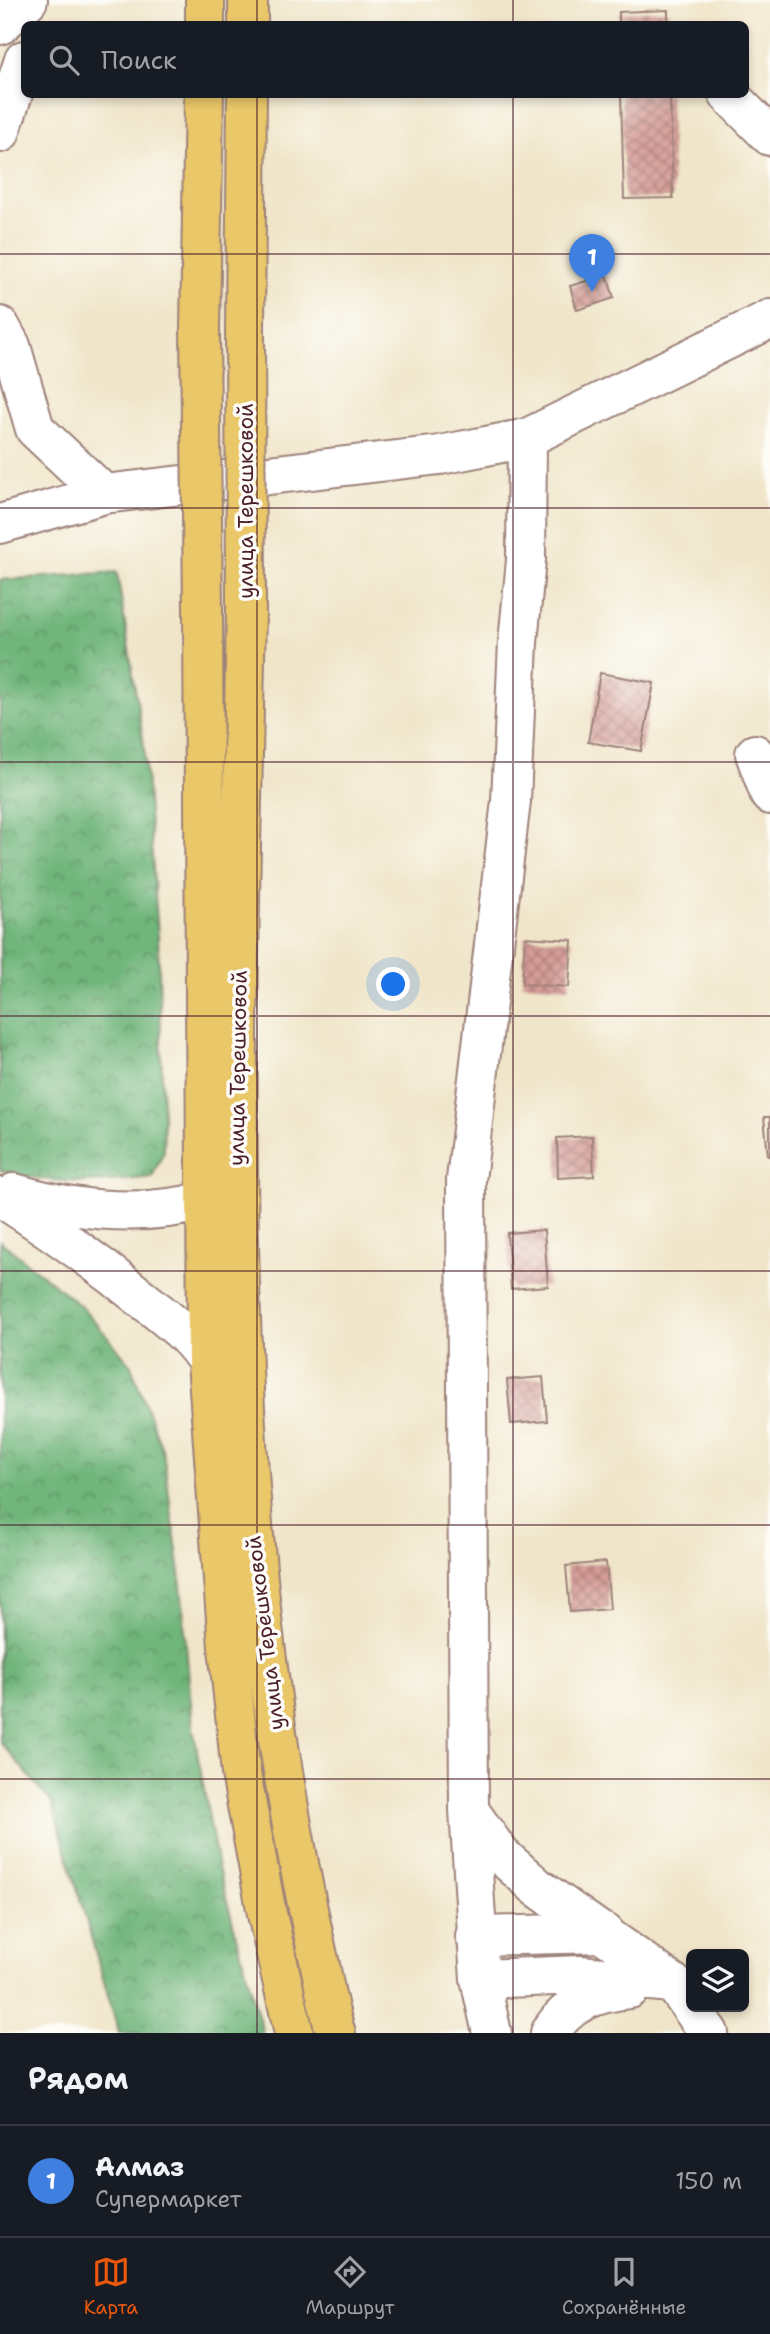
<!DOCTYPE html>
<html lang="ru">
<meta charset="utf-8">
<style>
body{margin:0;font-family:"Shantell Sans",sans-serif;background:#20242c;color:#f1f3f6}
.controls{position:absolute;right:21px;bottom:21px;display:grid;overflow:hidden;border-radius:10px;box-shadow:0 4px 10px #0003}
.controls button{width:63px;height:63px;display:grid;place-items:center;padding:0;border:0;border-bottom:2px solid #363941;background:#171b24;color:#f1f3f6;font:35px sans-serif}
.you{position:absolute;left:394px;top:985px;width:24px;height:24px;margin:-18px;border:5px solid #fff;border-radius:50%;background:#1a73e8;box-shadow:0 0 0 10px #1a73e833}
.badge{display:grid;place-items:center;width:46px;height:46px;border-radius:50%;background:#ea580c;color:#fff;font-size:23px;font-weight:700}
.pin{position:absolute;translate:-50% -58px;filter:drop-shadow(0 2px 4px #0008)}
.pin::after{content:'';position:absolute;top:37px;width:24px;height:21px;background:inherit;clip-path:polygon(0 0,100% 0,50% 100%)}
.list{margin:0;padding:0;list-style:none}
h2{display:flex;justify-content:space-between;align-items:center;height:91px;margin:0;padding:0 28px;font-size:30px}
h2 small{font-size:23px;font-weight:400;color:#9ea1a6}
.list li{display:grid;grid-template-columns:46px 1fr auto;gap:21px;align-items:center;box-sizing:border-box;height:112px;padding:0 28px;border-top:2px solid #363941}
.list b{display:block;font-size:26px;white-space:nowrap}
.list p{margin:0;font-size:23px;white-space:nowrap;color:#9ea1a6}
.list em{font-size:23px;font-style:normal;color:#9ea1a6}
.icon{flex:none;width:38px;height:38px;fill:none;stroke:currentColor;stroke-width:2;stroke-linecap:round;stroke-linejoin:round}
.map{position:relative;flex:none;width:770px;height:2033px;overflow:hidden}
.search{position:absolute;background:#171b24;box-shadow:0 4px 10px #0003;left:21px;right:21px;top:21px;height:77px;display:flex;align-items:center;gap:18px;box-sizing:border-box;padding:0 24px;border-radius:10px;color:#9ea1a6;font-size:26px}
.sheet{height:203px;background:#171b24}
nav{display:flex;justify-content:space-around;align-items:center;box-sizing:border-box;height:98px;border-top:2px solid #363941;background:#171b24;font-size:19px;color:#9ea1a6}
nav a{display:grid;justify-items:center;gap:4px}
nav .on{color:#ea580c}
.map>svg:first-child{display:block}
.forest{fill:url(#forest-crowns);stroke:#5c6a52;stroke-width:2}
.building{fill:url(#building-cross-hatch)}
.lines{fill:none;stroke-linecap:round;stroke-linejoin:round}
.minor-casing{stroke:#9d827a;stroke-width:42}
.major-casing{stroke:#9d827a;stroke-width:42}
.minor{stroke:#fff;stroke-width:38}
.major{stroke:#eac769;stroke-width:38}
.major-bridge-casing{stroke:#9d827a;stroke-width:42;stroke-linecap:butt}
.major-bridge{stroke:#eac769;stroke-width:38}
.grid{fill:none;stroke:#4a1f2b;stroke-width:2;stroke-opacity:0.55}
.labels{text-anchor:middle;stroke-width:7;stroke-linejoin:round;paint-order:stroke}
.street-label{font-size:21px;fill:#4a1f2b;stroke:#fdfcf7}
</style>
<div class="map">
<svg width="770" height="2033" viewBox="0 0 770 2033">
<defs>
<pattern id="forest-crowns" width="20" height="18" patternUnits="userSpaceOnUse" patternTransform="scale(1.75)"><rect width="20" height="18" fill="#6fb57a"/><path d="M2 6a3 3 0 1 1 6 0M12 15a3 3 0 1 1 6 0" fill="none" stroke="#5d9364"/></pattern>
<pattern id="building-cross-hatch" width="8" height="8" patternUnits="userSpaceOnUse" patternTransform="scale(1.75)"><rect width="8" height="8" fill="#d59c97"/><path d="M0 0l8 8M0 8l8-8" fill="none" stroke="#af7f7b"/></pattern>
</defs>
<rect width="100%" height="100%" fill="#fdfcf7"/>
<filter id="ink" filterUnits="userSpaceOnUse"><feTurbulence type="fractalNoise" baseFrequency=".0143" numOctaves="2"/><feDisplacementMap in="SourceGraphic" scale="14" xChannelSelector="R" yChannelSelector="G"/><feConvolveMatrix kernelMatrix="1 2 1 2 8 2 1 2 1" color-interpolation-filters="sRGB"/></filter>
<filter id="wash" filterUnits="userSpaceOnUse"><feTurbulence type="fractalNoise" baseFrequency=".00686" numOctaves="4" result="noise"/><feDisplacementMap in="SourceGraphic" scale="28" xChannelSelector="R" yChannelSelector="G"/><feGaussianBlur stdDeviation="1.57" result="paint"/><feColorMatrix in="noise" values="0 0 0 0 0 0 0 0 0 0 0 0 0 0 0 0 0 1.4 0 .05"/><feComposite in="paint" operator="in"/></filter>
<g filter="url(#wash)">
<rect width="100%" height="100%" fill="#f0e5c9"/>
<path class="forest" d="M 117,572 L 144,746 L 158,935 L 164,1151 L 152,1177 C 101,1184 50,1185 0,1170 L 0,580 Z
M 0,1241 L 82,1307 L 130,1363 L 163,1452 L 180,1572 L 193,1728 L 218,1868 L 263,2033 L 119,2033 L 52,1803 L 0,1742 Z"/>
<g id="blocks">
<path class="building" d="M 668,10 L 668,24 L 619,24 L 619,12 Z
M 621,94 L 670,94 L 673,198 L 624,199 Z
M 607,275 L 614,298 L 577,310 L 570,286 Z
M 600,673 L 654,683 L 641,751 L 588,742 Z
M 525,937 L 572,940 L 569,987 L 522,984 Z
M 764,1117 L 770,1117 L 770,1156 L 768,1156 Z
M 592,1136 L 594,1176 L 558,1178 L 557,1138 Z
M 544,1230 L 548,1286 L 511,1289 L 507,1233 Z
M 543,1377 L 547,1421 L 511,1424 L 507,1380 Z
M 606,1562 L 610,1609 L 570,1612 L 566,1566 Z"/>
</g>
</g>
<g filter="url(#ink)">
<use href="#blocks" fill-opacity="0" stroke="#9d827a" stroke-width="2"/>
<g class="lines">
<g class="minor-casing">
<path id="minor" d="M 0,25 L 28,0
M 728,94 L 770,136
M 0,133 L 24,60
M 0,326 L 11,346 L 35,429 L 104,494
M 0,524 L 104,494 L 440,455 L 527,438 L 770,319
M 755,754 L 770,795
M 14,1193 C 77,1211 141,1218 204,1201
M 0,1197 C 52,1230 102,1266 150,1305 C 172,1323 193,1338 207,1362
M 469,1810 L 501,1855 L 537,1887 L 673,1983 L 709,2033
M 475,1936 L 605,1933
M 480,1979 L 580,1975 L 673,1983
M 492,2033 L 480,1979 L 469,1810 L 466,1180 L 511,801 L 518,642 L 526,560 L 527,438
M 550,2033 C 568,2002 596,1993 630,1989"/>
</g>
<g class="major-casing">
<path id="major" d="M 205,24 L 205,0
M 248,24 L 248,0
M 200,329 L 204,94
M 245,329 L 247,94
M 246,610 C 239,996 220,1383 282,1765 C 292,1829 304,1893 318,1956 C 324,1981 327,2008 336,2033
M 203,611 L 207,1362 L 228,1647 L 241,1773 L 267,1914 L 294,2033"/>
</g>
<use href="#minor" class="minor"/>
<use href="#major" class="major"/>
<g class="major-bridge-casing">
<path id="major-bridge" d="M 200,329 L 203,611
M 245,329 L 246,610"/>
</g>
<use href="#major-bridge" class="major-bridge"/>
</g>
</g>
<path class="grid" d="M 257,0 L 257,24M 513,0 L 513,24M 257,94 L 257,2033M 513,94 L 513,2033M 0,254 L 770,254M 0,508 L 770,508M 0,762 L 770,762M 0,1016 L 770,1016M 0,1271 L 770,1271M 0,1525 L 770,1525M 0,1779 L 770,1779"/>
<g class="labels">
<g class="street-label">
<text transform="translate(246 501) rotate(-90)" y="7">улица Терешковой</text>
<text transform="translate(238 1068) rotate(-89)" y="7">улица Терешковой</text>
<text transform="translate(265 1633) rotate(-97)" y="7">улица Терешковой</text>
</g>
</g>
</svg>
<div class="controls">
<button><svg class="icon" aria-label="layers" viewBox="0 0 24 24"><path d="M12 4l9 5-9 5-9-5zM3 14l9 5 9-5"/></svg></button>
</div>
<div class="you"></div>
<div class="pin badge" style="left:592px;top:292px;background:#3f7fe0">1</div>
<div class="search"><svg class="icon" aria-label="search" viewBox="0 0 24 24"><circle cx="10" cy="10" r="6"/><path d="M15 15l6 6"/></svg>Поиск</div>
</div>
<section class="sheet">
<h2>Рядом<small></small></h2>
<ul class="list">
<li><span class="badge" style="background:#3f7fe0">1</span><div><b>Алмаз</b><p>Супермаркет</p></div><em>150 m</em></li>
</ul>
</section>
<nav>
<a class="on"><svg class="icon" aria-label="map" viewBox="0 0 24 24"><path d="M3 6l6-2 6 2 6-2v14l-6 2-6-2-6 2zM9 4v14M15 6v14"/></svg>Карта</a>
<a><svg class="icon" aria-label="directions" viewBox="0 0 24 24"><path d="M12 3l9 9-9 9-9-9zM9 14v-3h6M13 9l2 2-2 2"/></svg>Маршрут</a>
<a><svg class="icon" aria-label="saved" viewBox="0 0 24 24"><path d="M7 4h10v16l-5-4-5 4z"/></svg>Сохранённые</a>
</nav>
